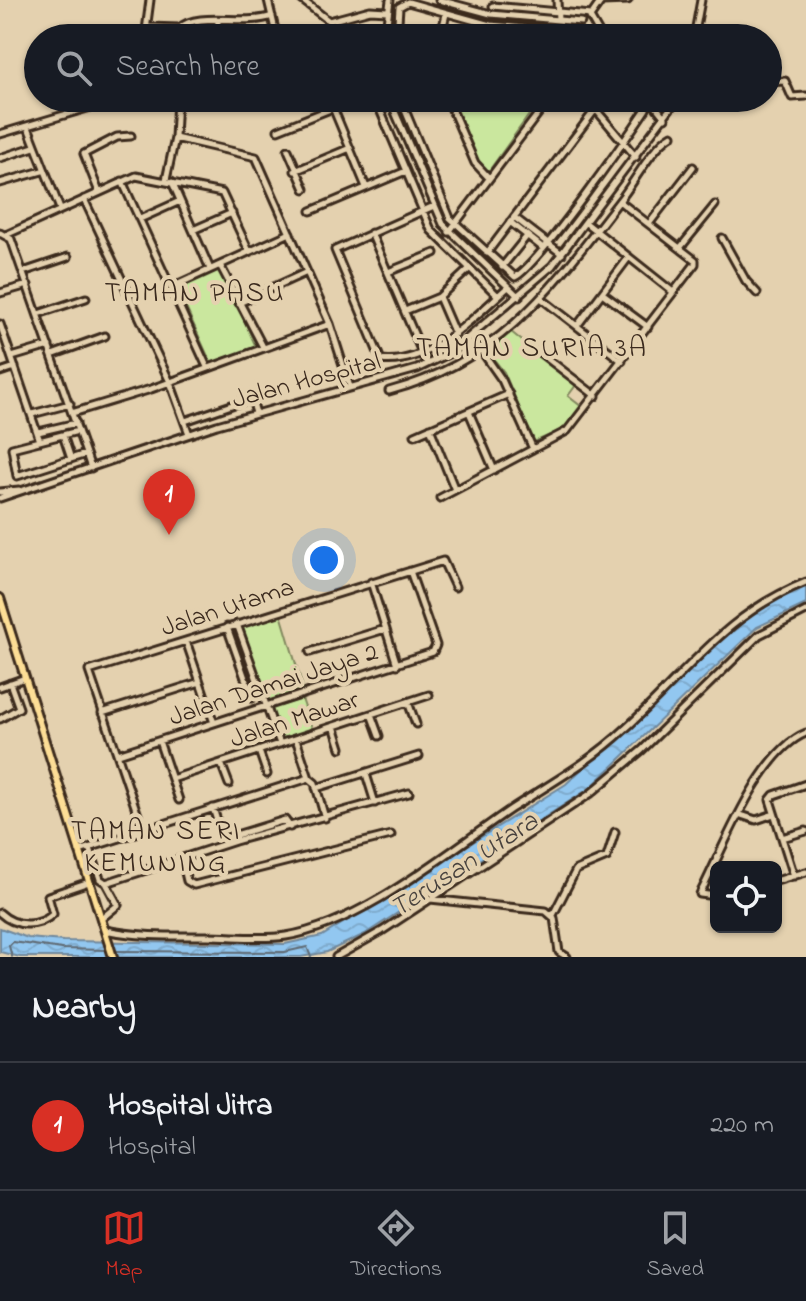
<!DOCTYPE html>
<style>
body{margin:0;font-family:"Indie Flower",sans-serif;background:#242831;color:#f1f3f6}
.controls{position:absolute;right:24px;bottom:24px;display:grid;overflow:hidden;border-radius:12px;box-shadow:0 2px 6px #0004}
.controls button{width:72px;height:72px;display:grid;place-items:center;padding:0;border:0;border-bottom:2px solid #363941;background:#171b24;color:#f1f3f6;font:40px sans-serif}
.you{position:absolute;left:324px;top:560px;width:28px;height:28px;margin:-20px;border:6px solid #fff;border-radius:50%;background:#1a73e8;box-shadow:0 0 0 12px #1a73e833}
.badge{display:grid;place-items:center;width:52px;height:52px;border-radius:50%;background:#d93025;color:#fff;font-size:26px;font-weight:700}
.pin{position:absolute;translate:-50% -66px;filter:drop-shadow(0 2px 4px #0008)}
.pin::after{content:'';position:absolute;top:42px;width:28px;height:24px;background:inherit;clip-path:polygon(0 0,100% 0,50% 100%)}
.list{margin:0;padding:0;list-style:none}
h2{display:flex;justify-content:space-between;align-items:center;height:104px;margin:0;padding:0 32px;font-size:34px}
h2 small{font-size:26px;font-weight:400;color:#9ea1a6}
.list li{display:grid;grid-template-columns:52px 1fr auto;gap:24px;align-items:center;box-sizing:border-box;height:128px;padding:0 32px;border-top:2px solid #363941}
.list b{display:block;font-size:30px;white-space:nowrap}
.list p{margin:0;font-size:26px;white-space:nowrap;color:#9ea1a6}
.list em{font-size:26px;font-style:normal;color:#9ea1a6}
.icon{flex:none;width:44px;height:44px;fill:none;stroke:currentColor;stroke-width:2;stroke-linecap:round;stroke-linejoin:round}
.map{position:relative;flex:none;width:806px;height:957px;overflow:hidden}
.search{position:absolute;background:#171b24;box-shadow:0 2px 6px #0004;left:24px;right:24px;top:24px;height:88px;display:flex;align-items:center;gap:20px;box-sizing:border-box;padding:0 28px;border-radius:44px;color:#9ea1a6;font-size:30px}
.sheet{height:232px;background:#171b24}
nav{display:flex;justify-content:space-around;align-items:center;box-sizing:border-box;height:112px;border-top:2px solid #363941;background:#171b24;font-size:22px;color:#9ea1a6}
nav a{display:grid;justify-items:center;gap:4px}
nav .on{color:#d93025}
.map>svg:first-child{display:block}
.park{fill:#cae79e;stroke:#82885e;stroke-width:2}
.water{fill:url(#water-waves);stroke:#6f889c;stroke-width:2}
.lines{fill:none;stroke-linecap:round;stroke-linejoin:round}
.shore{stroke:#5e6972;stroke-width:2}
.minor-casing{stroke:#3b2a1e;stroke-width:11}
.major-casing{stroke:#3b2a1e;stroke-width:12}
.minor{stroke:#e4d1af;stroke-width:5}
.major{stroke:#fdde96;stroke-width:6}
.labels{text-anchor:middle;stroke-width:8;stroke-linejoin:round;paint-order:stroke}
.street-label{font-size:26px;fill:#3b2a1e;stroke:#e4d1af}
.neighbourhood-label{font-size:28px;letter-spacing:2px;fill:#3b2a1e;stroke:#e4d1af}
.water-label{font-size:28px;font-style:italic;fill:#48423e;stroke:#e4d1af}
</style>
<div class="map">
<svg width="806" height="957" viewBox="0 0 806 957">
<defs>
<pattern id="water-waves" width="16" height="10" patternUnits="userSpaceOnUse" patternTransform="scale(2)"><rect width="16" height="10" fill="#92c7f0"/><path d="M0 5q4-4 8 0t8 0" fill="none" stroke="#7fabcd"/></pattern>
</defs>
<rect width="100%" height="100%" fill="#e4d1af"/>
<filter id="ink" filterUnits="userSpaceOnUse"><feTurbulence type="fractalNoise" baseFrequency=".0125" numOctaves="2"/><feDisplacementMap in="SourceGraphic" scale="16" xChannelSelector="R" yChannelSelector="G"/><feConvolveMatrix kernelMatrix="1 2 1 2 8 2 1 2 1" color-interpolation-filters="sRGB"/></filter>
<g filter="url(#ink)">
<path class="park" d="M 451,98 L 541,98 L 488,172 L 476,163 Z
M 221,268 L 256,347 L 211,363 L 177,288 Z
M 510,331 L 576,385 L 568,396 L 582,407 L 566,428 L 534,442 L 504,372 L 489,353 Z
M 281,614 L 304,691 L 269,702 L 250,660 L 240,628 Z
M 302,699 L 313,731 L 280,741 L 270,709 Z"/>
<path class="water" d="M 806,585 L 806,604 L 757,627 L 590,788 L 365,934 L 327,952 L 301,957 L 20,957 L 0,952 L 0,928 L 28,938 L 63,941 L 285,944 L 322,936 L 566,784 L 743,618 L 779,595 Z"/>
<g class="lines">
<path class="shore" d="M 116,951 L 285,952 L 307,947 L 311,957
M 12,957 L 9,946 L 13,942 L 62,949 L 106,950"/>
<g class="minor-casing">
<path id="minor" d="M 268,0 L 277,38
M 302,0 L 329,21 L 370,10 L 387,11
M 439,0 L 491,14 L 581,22
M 557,0 L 558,20
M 602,1 L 628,0
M 493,6 L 591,15
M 147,27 L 180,28
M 180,28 C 197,11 246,26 272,16
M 180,28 L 181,38
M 145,38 L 150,0
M 217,38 L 218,21
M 385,38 L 390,0
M 397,38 L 399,7 L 408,2 L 490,25 L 580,33 L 592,38
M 440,38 L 446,14
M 602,38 L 590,17 L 602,0
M 694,38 L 701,0
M 768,82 L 785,81 L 792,97 L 806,96
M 329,98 L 366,187
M 375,98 L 431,230 L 498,296
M 389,98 L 443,224 L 519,297
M 400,98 L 450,218 L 515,277 C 537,267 628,136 646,109 L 639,98
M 447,98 L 475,163 L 489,178
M 586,98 L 636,157
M 649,98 L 665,118
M 28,127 L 60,209
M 278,130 L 333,108
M 0,134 L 121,98
M 175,138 L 256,157 L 330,324 L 350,387
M 288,150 L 305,189
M 0,158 L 34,147
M 295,171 L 350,148
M 166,180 L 175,138 L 177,98
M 122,181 L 207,367
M 172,182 L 210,269
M 0,183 L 42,171
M 99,192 L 84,154 L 117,137 L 131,136
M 84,199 L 170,382 L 189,434
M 434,206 L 335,250 L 381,360 C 430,366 475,316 508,287
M 311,211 L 406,171
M 514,217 L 562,254
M 140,219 L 180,201
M 510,222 L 543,248
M 586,223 L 673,292
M 649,224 L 693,167
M 193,230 L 232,213
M 449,232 L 550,98
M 0,233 L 11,239 L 91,468
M 371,233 L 427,364
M 8,234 L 136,176 L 222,193 L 249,251
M 722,238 L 746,281 L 757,293
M 680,248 L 715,205
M 487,253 L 595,110
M 220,265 L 263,347
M 502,267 L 527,236
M 23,272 L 68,257
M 388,272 L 435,253
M 172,287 L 290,233
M 0,293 L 28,285
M 602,293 L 648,327
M 439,297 L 455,334
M 542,299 L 622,361
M 239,303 L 307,272
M 405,311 L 439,297 L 469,269
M 38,314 L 86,298
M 0,324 L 40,441
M 577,326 L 629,257
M 472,337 L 502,380 L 533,449
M 539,352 L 596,396
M 52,355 L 105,336
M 12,357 L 49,346
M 0,372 L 15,367
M 389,391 C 503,361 554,285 623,196 C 636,179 654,145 672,135
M 469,412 L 494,470
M 72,413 L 151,389 L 330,324
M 32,414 L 70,404
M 185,421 L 249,399 L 252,400 L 256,413
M 430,428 L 455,490
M 78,431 L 12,448 L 17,476 L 86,454
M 38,432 L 76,423
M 63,435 L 71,459
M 415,435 L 509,394
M 0,492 L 19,490
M 0,498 L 217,425 L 417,369 L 450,353 L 552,266 L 678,98
M 440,498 L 567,431 L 695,264 L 695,260 L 619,201
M 371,582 L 397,665
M 237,624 L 280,744
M 227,627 L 252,698
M 186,641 L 214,723
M 310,652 L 385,629
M 0,687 L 25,678
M 408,702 L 416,724
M 102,713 L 200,682
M 371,714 L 379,736
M 0,719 L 19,708 L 10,683
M 334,726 L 341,748
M 296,739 L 309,778
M 159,741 L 179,800
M 259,751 L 267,774
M 118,754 L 433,652 L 436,645 L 410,571
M 221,763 L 229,784
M 366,774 L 375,803
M 172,779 L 429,695
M 316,788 L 419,756
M 213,808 L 223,840
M 741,815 L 756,820 L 774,814
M 143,830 L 89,671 L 443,561 L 455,587
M 782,838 L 806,831
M 223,839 L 285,820 L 290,827
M 90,848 L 100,879 L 106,883 L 235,841 L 409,793
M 79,851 L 309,778 L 315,783 L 325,818
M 182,860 L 187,881 L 194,885 L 391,835
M 794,876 L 770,800 L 774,795 L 806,784
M 776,881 L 806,872
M 716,896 L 700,894 C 723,850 759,752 806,733
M 430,899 L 546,911 L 554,918 L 559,952 L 567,957
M 0,913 C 15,927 38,928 53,914 L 48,896 L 89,882
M 553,915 L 576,870 L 607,857 L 615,832
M 101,919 L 118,905 L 106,883
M 105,930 C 138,937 173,936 207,936 C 233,936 260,940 286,936 C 362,924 449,851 511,809 C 551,783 590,762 625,729 C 687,673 725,614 806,582
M 336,957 L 382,931 L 590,794 L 642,750 L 759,635 L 806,611"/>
</g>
<g class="major-casing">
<path id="major" d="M 0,598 L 113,957"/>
</g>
<use href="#minor" class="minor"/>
<use href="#major" class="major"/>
</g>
</g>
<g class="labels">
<g class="street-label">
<text transform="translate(306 379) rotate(-15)" y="9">Jalan Hospital</text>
<text transform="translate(227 606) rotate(-18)" y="9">Jalan Utama</text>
<text transform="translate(273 683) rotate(-18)" y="9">Jalan Damai Jaya 2</text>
<text transform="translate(294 718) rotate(-18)" y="9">Jalan Mawar</text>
</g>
<g class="neighbourhood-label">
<text x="195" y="301">TAMAN PASU</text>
<text x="532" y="356">TAMAN SURIA 3A</text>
<text x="156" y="839">TAMAN SERI<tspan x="156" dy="32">KEMUNING</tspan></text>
</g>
<g class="water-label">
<text transform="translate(463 863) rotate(-33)" y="10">Terusan Utara</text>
</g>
</g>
</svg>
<div class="controls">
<button><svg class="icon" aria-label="locate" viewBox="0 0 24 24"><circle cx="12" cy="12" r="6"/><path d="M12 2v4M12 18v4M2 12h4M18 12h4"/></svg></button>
</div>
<div class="you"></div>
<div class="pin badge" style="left:169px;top:535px">1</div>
<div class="search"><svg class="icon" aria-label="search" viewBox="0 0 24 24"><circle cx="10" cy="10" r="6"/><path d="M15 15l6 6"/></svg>Search here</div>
</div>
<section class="sheet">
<h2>Nearby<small></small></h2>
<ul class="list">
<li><span class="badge">1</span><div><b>Hospital Jitra</b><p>Hospital</p></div><em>220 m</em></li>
</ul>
</section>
<nav>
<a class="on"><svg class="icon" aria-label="map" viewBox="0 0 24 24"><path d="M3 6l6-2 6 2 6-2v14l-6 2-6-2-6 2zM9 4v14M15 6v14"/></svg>Map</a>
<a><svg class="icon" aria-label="directions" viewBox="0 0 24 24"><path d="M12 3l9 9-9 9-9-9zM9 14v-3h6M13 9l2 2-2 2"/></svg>Directions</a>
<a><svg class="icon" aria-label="saved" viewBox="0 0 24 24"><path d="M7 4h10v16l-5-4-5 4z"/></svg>Saved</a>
</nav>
